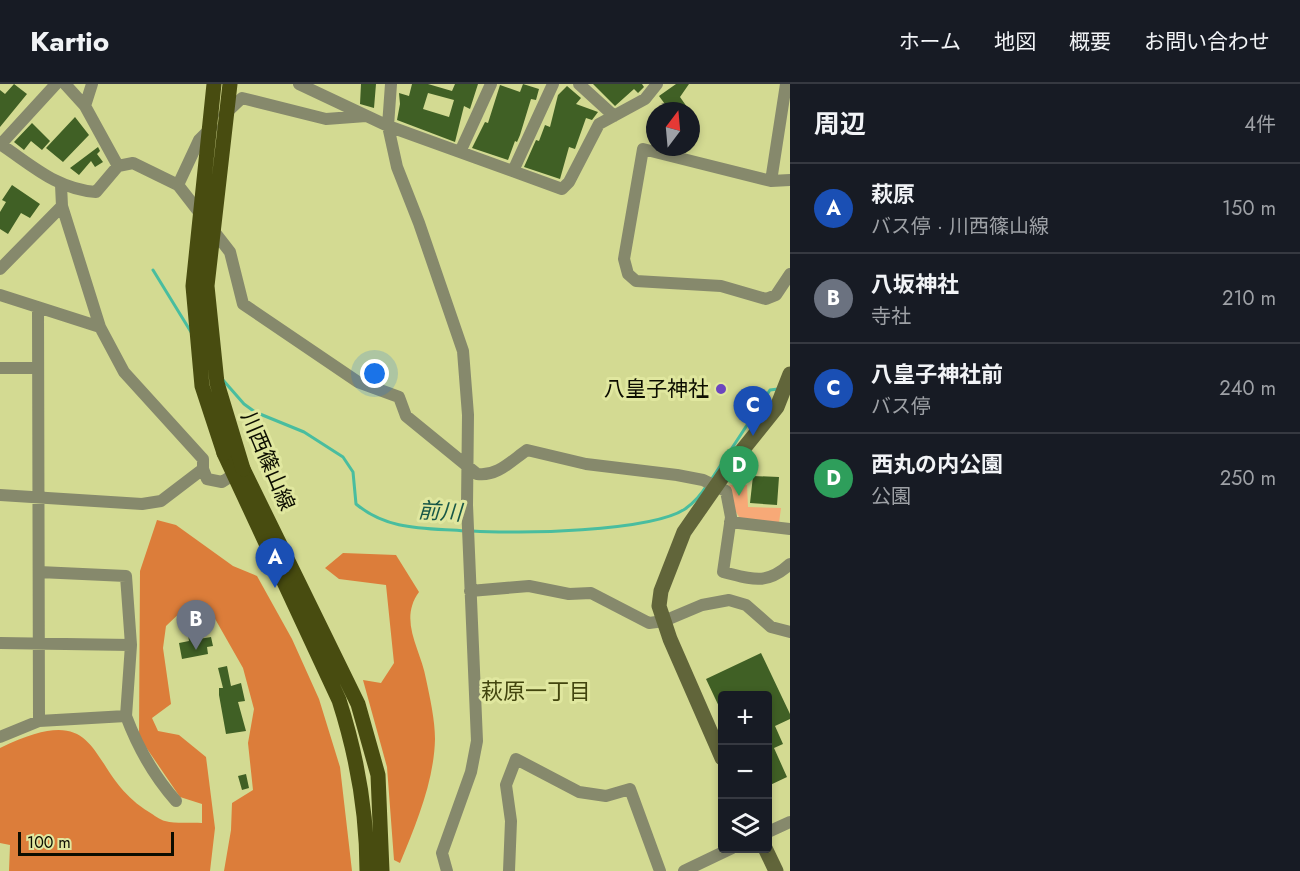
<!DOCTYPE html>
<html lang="ja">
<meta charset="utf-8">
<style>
body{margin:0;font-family:Jost,"Noto Sans JP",sans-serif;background:#242831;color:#f1f3f6}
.controls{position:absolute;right:18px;bottom:18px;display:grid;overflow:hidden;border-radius:6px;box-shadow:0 3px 9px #0003}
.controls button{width:54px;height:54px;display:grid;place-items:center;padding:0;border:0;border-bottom:2px solid #363941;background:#171b24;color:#f1f3f6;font:30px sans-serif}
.compass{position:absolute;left:646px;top:18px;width:54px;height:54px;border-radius:50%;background:#171b24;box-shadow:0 3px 9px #0003;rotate:16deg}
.scale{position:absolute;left:18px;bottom:15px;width:156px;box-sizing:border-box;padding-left:6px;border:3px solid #0c0d00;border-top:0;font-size:16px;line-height:21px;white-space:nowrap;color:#0c0d00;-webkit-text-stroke:4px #e0e79f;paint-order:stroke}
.you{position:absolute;left:375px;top:290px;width:21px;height:21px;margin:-15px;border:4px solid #fff;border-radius:50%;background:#1a73e8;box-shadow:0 0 0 9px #1a73e833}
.badge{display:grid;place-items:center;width:39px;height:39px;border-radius:50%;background:#2563eb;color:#fff;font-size:20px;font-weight:700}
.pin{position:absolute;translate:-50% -50px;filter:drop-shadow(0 2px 3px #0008)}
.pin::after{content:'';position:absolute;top:32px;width:21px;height:18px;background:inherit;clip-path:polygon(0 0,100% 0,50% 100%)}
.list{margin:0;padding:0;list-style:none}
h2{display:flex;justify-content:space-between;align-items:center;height:78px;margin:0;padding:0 24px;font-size:26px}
h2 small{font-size:20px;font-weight:400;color:#9ea1a6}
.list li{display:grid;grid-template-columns:39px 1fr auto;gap:18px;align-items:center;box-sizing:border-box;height:90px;padding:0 24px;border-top:2px solid #363941}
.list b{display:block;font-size:22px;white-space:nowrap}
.list p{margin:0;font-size:20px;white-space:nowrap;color:#9ea1a6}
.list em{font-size:20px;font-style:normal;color:#9ea1a6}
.icon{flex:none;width:33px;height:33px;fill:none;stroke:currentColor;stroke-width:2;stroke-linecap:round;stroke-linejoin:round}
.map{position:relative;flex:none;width:790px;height:787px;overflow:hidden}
header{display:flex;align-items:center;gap:36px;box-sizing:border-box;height:84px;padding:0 30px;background:#171b24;border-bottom:2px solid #363941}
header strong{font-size:28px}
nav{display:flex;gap:33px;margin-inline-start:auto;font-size:21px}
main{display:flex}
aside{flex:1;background:#171b24}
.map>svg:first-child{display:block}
.green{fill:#f7a977}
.forest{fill:#dc7d3a}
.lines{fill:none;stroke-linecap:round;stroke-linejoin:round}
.stream{stroke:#49bd9f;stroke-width:3}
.building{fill:#406025;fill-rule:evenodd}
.street{stroke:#86896c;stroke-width:12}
.secondary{stroke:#61653a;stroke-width:15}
.primary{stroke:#484c10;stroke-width:15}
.primary-bridge{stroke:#484c10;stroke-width:15}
.poi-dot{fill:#6b46be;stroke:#e0e79f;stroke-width:2}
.labels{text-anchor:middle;stroke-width:6;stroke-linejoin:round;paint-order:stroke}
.poi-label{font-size:21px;fill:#0c0d00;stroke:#e0e79f;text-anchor:end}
.street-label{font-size:21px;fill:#0c0d00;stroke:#e0e79f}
.water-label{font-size:22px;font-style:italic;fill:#195848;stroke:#e0e79f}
.neighbourhood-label{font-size:22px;fill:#42450e;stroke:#e0e79f}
</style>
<header>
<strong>Kartio</strong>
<nav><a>ホーム</a><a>地図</a><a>概要</a><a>お問い合わせ</a></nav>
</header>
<main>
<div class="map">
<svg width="790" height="787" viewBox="0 0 790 787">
<rect width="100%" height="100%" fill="#d3da92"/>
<path class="green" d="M 729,401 L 747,401 L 748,423 L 781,424 L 779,439 L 741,436 L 734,425 Z"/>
<path class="forest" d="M 157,436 L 176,441 L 233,482 L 257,492 L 292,555 L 319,615 L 340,683 L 352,787 L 224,787 L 231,746 L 232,719 L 253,706 L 248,659 L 254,625 L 243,584 L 210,526 L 185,524 L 166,542 L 163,564 L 171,620 L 152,634 L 158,647 L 179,651 L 206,673 L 215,744 L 210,787 L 9,787 L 10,761 L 0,759 L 0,664 C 109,611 83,688 149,728 C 154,731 160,736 165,737 C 176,740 191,738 202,739 L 202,720 L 180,713 L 139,653 L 140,487 Z
M 343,469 L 396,471 L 419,508 C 398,537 421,565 426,595 C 430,614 435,636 435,655 C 434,698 416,740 400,779 L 394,776 L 387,683 L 363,596 L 381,599 L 394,579 L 386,501 L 339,495 L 325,484 Z"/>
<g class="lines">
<path class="stream" d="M 153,186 L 191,248
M 223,296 L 244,320 L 255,328 L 304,348 L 343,373 L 353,388 L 356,420 C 388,447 426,444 465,447
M 711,396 L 770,306 L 778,305
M 472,447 C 516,450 650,448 685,425 C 695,418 701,411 707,401"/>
</g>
<path class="building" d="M 14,0 L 27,10 L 0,43 L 0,6 L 5,10 Z
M 361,0 L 376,0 L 374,24 L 360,20 Z
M 412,0 L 428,0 L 452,7 L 455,0 L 478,0 L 470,25 L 464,22 L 455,58 L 397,36 L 400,20 L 399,9 L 409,12 ZM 428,9 L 454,16 L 449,33 L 423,25 Z
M 523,0 L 539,5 L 536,16 L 531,15 L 520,51 L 517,58 L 515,57 L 508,76 L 472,64 L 485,38 L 488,39 L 500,1 L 520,8 Z
M 593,0 L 642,0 L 644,3 L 638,9 L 634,5 L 615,22 Z
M 676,0 L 689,0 L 680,13 L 687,23 L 682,27 L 670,27 L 659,12 Z
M 567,2 L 581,14 L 576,20 L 598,28 L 592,36 L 586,34 L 575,65 L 569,63 L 560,95 L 524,83 L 536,56 L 539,57 L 545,41 L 550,43 L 558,11 Z
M 75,33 L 89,51 L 63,78 L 46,64 Z
M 32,39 L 50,57 L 42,66 L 31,57 L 24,66 L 14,58 Z
M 98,63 L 100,67 L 97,70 L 103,78 L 95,83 L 91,77 L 79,91 L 70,84 Z
M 12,101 L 40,120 L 30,134 L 21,129 L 8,150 L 0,145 L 0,128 L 6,118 L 2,116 Z
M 753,392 L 779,393 L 777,421 L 750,419 Z
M 195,537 L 199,555 L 211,553 L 213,562 L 207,563 L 208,570 L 182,575 L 179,559 L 189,557 L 186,539 Z
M 761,569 L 790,630 L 790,635 L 775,642 L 783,660 L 774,664 L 787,693 L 768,702 L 768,612 L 723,612 L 723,631 L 706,595 Z
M 227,582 L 231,602 L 241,599 L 245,617 L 238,618 L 246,647 L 226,650 L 219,611 L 219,604 L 223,604 L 218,584 Z
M 246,690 L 249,704 L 242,706 L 238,692 Z"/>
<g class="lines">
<path class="street" d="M 65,0 L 85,22
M 299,0 L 388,42 L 562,105 L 569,98 L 599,40 L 645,15 L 657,0
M 391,0 L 388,42 L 397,83 L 419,139 L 463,267 L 468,331 L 467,421 L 477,657 L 471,688 L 442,769 L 447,787
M 579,0 L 614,32
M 786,0 L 771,97 L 790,96
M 224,31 L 242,14 L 326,35 L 366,32
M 212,43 L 199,56 L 178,101 L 230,168 L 243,220 L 358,298 L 399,313 L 406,332 L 477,390 C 497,393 511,377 527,366 L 586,380 L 677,391 L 703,396 L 726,407 L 731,433 L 723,488 C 752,495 766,502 790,480
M 0,60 C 32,81 56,105 96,108 L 118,82 L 85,22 L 92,0
M 1,60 L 56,0
M 460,68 L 491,0
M 118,82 L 133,79 L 178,101
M 513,87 L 553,0
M 771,97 L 643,65 L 624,175 L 628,190 L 636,197 L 721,202 L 766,215 L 776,211 L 790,190
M 61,101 L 62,122 L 100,243
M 0,185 L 62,122
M 0,211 L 100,243 L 124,288 L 203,375 L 203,385 L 207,395 L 222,398 L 239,387
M 38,224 L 39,637
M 0,284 L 37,284
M 0,411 L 142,420 L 161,417 L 203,385
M 730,438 L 790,445
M 39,488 L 126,492 L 131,561
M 470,507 L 529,502 L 569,510 L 591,509 L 649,539 L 664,537 L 702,521 L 729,516 L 746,521 L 771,543 L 790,548
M 0,559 L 131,561 L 126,632 L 39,637 L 0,653
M 126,632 C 138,664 153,691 176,717
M 768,748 L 790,738
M 509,787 L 511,737 L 506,701 L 516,675 L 579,708 L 606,712 L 630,705 L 660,787
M 684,787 L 732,764"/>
<path class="secondary" d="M 722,674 L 670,555 L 659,522 L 661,507 L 684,448 L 732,379 L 777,323 L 790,290
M 765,764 L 776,787"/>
<path class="primary" d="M 224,369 L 339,616 C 357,672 367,728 367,787
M 243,385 L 358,620 L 378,691 L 382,787"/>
<path class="primary-bridge" d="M 214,0 L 193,202 L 202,302 L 224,369
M 230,0 L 207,202 L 217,299 L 243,385"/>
</g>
<circle class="poi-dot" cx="721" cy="305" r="6"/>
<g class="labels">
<g class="poi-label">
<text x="709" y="312">八皇子神社</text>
</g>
<g class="street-label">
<text transform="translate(268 377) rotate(67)" y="7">川西篠山線</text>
</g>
<g class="water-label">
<text transform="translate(440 427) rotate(3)" y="8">前川</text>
</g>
<g class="neighbourhood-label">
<text x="536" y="615">萩原一丁目</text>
</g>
</g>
</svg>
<div class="controls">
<button>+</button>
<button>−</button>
<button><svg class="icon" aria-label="layers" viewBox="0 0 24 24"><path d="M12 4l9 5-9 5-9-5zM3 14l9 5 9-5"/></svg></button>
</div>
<svg class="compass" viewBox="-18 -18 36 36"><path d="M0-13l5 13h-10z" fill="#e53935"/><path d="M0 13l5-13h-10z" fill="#9ea1a6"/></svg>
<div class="scale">100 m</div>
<div class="you"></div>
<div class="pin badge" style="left:275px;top:504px;background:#1a4fb4">A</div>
<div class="pin badge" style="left:196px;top:566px;background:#6b7280">B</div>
<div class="pin badge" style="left:753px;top:352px;background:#1a4fb4">C</div>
<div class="pin badge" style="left:739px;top:412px;background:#2e9e5b">D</div>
</div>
<aside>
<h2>周辺<small>4件</small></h2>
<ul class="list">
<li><span class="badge" style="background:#1a4fb4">A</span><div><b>萩原</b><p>バス停 · 川西篠山線</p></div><em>150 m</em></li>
<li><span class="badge" style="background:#6b7280">B</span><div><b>八坂神社</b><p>寺社</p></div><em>210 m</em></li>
<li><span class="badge" style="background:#1a4fb4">C</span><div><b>八皇子神社前</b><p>バス停</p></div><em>240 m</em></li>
<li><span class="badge" style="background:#2e9e5b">D</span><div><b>西丸の内公園</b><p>公園</p></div><em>250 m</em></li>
</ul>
</aside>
</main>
